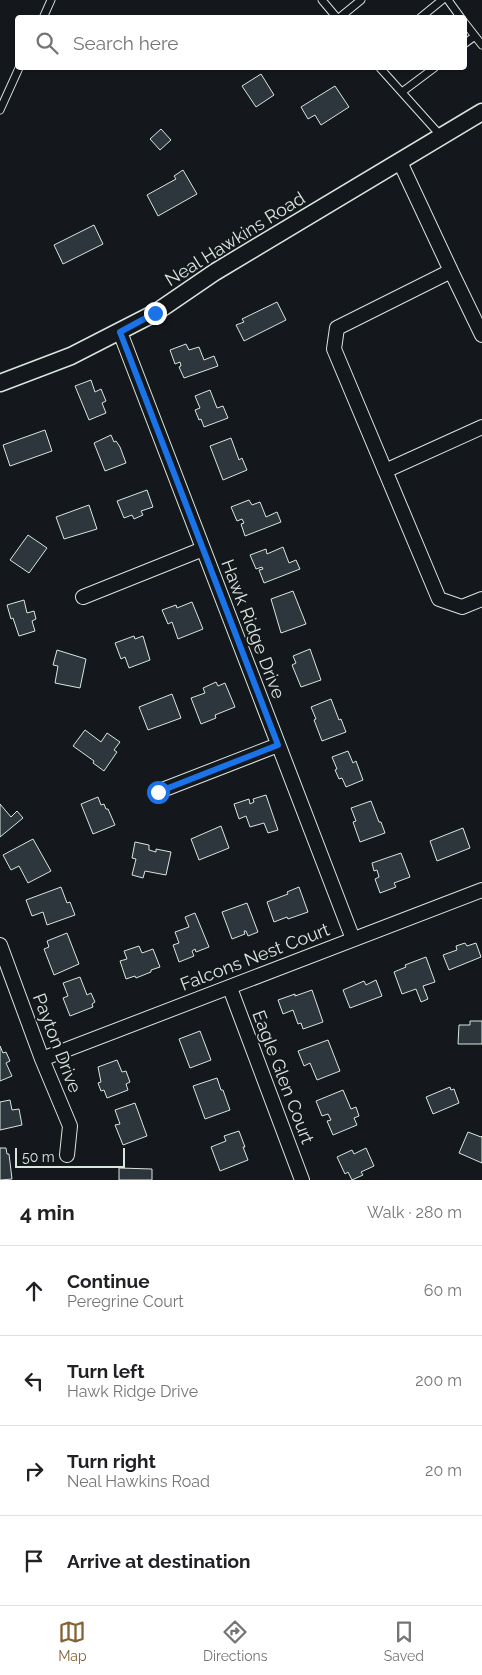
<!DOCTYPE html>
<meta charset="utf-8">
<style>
body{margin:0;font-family:Raleway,sans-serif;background:#f2f2f2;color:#202124}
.scale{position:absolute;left:15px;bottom:12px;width:110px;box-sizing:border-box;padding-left:5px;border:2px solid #d8e6dc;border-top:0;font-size:14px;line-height:18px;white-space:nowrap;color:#d8e6dc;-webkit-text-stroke:4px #14181c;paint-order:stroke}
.stop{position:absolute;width:15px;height:15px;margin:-11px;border:4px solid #1a73e8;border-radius:50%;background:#fff}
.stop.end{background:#1a73e8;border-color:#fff;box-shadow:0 1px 5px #0008}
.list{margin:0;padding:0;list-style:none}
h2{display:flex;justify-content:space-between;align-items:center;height:65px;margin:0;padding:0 20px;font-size:21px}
h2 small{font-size:16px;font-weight:400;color:#757577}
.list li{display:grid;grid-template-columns:32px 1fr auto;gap:15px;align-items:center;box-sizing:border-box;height:90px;padding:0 20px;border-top:1px solid #e0e0e0}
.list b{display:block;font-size:19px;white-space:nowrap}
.list p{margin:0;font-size:16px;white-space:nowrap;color:#757577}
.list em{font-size:16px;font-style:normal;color:#757577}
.icon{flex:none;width:28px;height:28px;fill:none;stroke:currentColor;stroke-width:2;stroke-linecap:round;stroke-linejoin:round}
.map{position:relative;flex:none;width:482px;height:1180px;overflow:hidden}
.search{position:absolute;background:#fff;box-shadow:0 1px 4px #0004;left:15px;right:15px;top:15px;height:55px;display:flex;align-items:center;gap:12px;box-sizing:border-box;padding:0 18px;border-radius:5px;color:#757577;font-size:19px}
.sheet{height:425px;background:#fff}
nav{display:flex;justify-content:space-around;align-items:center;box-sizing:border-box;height:70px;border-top:1px solid #e0e0e0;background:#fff;font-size:14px;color:#757577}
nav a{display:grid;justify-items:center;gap:2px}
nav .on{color:#846436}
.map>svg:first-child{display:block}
.building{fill:#2c363c;stroke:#d8e6dc}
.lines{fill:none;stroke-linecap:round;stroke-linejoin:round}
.service-casing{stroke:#d8e6dc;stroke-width:9}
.minor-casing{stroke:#d8e6dc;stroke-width:16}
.tertiary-casing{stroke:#d8e6dc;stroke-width:19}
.service{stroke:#14181c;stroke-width:7}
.minor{stroke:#14181c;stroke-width:14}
.tertiary{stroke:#14181c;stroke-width:16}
.route{stroke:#1a73e8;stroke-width:6}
.labels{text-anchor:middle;stroke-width:4;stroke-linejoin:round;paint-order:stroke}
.street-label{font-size:18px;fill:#d8e6dc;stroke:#14181c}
</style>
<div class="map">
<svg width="482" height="1180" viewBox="0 0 482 1180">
<rect width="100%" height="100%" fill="#14181c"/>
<path class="building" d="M 261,74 L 274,95 L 256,107 L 242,86 Z
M 335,86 L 349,107 L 321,125 L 315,115 L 308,119 L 301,107 Z
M 161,129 L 171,140 L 160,150 L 150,139 Z
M 183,170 L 197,194 L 158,216 L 147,195 L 176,179 L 174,176 Z
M 94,225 L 103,244 L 63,264 L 54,245 Z
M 277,302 L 286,320 L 244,341 L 236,325 L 244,322 L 242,319 Z
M 186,344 L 189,350 L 199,347 L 204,360 L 214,356 L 218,366 L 184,378 L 179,367 L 181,366 L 180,362 L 175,364 L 170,350 Z
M 91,380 L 95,392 L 101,389 L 106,401 L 102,403 L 106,413 L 89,420 L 75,386 Z
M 210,390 L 217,408 L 223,406 L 228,418 L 204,427 L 201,419 L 199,420 L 195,410 L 200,408 L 195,396 Z
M 45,430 L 52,451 L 10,466 L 3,445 Z
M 111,435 L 114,442 L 116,441 L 120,447 L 126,463 L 105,471 L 94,443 Z
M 231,438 L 239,460 L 242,458 L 247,470 L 223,480 L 210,446 Z
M 147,490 L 153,507 L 141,511 L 143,515 L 134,519 L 132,515 L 124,518 L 117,501 Z
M 249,500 L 252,505 L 260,502 L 266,517 L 277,512 L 281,522 L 245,536 L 241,524 L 244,523 L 242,519 L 237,521 L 231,507 Z
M 89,505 L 97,529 L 64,539 L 56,517 Z
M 28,535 L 47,548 L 29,573 L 10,560 Z
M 283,547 L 289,563 L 296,560 L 300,569 L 264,583 L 259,570 L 263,569 L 262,567 L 256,569 L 250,555 L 266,549 L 267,554 Z
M 293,591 L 306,624 L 281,633 L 271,599 Z
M 24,600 L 27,613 L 34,611 L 36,619 L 32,621 L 35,631 L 19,636 L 13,618 L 11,619 L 7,605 Z
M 192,602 L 203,629 L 178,639 L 172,622 L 168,624 L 162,610 L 176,605 L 177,608 Z
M 134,636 L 135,639 L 143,636 L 150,660 L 129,668 L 125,657 L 121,659 L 115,643 Z
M 310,649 L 321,680 L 301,687 L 292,665 L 296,663 L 293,656 Z
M 57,650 L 86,659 L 80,688 L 55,683 L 58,666 L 53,665 Z
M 216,682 L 218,686 L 225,683 L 235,707 L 215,715 L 216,718 L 201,724 L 191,698 L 205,693 L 203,688 Z
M 172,694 L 181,718 L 148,730 L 139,707 Z
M 331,699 L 339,720 L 341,719 L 346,732 L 322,741 L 314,720 L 316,719 L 311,707 Z
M 85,730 L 101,742 L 107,733 L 120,742 L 114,750 L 117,752 L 104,771 L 93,763 L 94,761 L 73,746 Z
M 348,751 L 353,763 L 356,761 L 363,780 L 346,787 L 342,778 L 339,779 L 335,770 L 337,769 L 332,757 Z
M 266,795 L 278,830 L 268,833 L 264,823 L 250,827 L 246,816 L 239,819 L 234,804 L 249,799 L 250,804 L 254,802 L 253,799 Z
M 98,797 L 101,805 L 104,804 L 106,809 L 108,809 L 115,825 L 93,834 L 81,804 Z
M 371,801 L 379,822 L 381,822 L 385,833 L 360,842 L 353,822 L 356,821 L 351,808 Z
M 0,804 L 11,817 L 17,811 L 23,818 L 0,837 Z
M 221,826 L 229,848 L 199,860 L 191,839 Z
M 463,828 L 470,848 L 437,861 L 430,841 Z
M 33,839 L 51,871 L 28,883 L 19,866 L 11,870 L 3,855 Z
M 135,842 L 149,845 L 149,850 L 156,852 L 156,849 L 171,852 L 166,875 L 145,871 L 143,878 L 132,875 L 136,859 L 132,858 Z
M 401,853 L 410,877 L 394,883 L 396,887 L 380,893 L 375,879 L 379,877 L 377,870 L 374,871 L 372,863 Z
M 61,887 L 67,903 L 70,902 L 75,915 L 47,925 L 43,912 L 32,916 L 26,900 Z
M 299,887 L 308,912 L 288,919 L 287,917 L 274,922 L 267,902 L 288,894 L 287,892 Z
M 247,903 L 258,932 L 248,936 L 246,931 L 244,931 L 245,934 L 232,939 L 222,912 Z
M 195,913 L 209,947 L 196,952 L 195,949 L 192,951 L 194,956 L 179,962 L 173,945 L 179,943 L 175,932 L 189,927 L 185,917 Z
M 67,933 L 79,964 L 54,975 L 44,949 L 49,947 L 47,941 Z
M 465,943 L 467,946 L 476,943 L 481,957 L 449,970 L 443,955 L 457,950 L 456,946 Z
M 139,946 L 142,953 L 153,949 L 160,967 L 151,970 L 151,972 L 136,978 L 135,976 L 126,979 L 120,961 L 127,959 L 124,951 Z
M 426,957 L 435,982 L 423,986 L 428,999 L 421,1002 L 416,989 L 402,994 L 394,972 L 406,967 L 405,965 Z
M 80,977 L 87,995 L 91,993 L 95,1002 L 92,1004 L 93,1007 L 70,1016 L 63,998 L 68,996 L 63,983 Z
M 376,980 L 382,996 L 350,1008 L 343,990 L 364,981 L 366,985 Z
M 312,990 L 323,1022 L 303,1029 L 301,1023 L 298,1024 L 293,1010 L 283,1014 L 278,1000 L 295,994 L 295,996 Z
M 470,1021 L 482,1021 L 482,1044 L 458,1044 L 459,1025 L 470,1025 Z
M 200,1031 L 211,1060 L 190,1068 L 179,1039 Z
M 328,1040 L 340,1071 L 317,1080 L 310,1063 L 304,1066 L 298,1051 Z
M 0,1046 L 3,1053 L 6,1052 L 10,1061 L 6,1063 L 12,1076 L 0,1081 Z
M 117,1060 L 122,1072 L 126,1071 L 130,1082 L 126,1084 L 128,1090 L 107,1098 L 104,1090 L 101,1091 L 98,1083 L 101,1082 L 98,1067 Z
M 217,1078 L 221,1090 L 223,1090 L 230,1110 L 205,1119 L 193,1086 Z
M 450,1087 L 451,1090 L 454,1089 L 459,1103 L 433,1114 L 426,1097 Z
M 343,1090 L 351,1109 L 356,1107 L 359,1116 L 354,1118 L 357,1125 L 333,1135 L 327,1121 L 331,1120 L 328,1114 L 322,1116 L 316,1101 Z
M 10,1100 L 12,1110 L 19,1109 L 22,1125 L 0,1130 L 0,1102 Z
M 135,1103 L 147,1136 L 123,1145 L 115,1125 L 120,1124 L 115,1110 Z
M 239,1131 L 245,1147 L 243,1147 L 248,1160 L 220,1171 L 211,1147 L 226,1141 L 224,1136 Z
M 468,1132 L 481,1137 L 482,1136 L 482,1163 L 459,1153 Z
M 0,1148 L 6,1148 L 7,1154 L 9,1154 L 12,1179 L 0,1180 Z
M 366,1148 L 374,1166 L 361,1172 L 363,1175 L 352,1180 L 348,1172 L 345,1174 L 337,1157 L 352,1150 L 354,1154 Z
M 119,1168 L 152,1169 L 152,1180 L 119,1180 Z"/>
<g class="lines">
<g class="service-casing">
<path id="service" d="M 322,0 L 337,18
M 448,0 L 461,18
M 43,18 L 51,0
M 339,18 L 361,0
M 420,18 L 442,0
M 464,22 L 482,45
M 464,44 L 475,36
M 380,68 L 441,136
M 402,92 L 434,68
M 0,110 L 19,68"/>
</g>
<g class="minor-casing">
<path id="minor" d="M 400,162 L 451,271 L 337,328 L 334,349 L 439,599 L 462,607 L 482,599
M 451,271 L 482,335
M 120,332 L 353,939
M 385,471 L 482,427
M 83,597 L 203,549
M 157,792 L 278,745
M 0,945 L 42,1059 L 70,1126 L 67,1155
M 230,988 L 302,1180
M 42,1059 C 189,1003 335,946 482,890"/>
</g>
<g class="tertiary-casing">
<path id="tertiary" d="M 0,383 L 71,356 L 155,313 L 215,272 L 482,112"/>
</g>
<use href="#service" class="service"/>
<use href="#minor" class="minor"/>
<use href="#tertiary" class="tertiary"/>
</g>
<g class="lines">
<path class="route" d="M 155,313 L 120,332 L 278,745 L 158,792"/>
</g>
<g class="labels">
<g class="street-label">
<text transform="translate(235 239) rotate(-32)" y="6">Neal Hawkins Road</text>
<text transform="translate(253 629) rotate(69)" y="6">Hawk Ridge Drive</text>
<text transform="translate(255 957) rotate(-21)" y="6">Falcons Nest Court</text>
<text transform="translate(57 1043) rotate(69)" y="6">Payton Drive</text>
<text transform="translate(283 1077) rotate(69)" y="6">Eagle Glen Court</text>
</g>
</g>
</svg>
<div class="scale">50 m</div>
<div class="stop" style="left:158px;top:792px"></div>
<div class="stop end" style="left:155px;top:313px"></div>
<div class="search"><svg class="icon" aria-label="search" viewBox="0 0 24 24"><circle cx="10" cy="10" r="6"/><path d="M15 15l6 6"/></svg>Search here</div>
</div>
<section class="sheet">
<h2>4 min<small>Walk · 280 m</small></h2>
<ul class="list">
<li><svg class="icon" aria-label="ahead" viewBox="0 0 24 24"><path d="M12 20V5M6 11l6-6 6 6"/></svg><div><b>Continue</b><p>Peregrine Court</p></div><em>60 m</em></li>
<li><svg class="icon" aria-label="left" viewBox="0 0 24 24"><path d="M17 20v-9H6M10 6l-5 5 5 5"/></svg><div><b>Turn left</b><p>Hawk Ridge Drive</p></div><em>200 m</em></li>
<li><svg class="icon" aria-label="right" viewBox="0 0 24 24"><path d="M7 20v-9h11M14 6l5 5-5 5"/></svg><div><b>Turn right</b><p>Neal Hawkins Road</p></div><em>20 m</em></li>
<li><svg class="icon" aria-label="arrive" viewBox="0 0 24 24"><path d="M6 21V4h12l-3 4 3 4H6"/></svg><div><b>Arrive at destination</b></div></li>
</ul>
</section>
<nav>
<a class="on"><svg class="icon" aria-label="map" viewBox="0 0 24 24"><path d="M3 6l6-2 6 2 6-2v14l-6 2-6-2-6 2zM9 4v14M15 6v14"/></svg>Map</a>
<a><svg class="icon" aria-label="directions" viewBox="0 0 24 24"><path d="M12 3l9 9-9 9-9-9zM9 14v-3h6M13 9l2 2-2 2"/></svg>Directions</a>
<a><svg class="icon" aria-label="saved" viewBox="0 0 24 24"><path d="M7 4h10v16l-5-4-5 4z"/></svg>Saved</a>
</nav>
